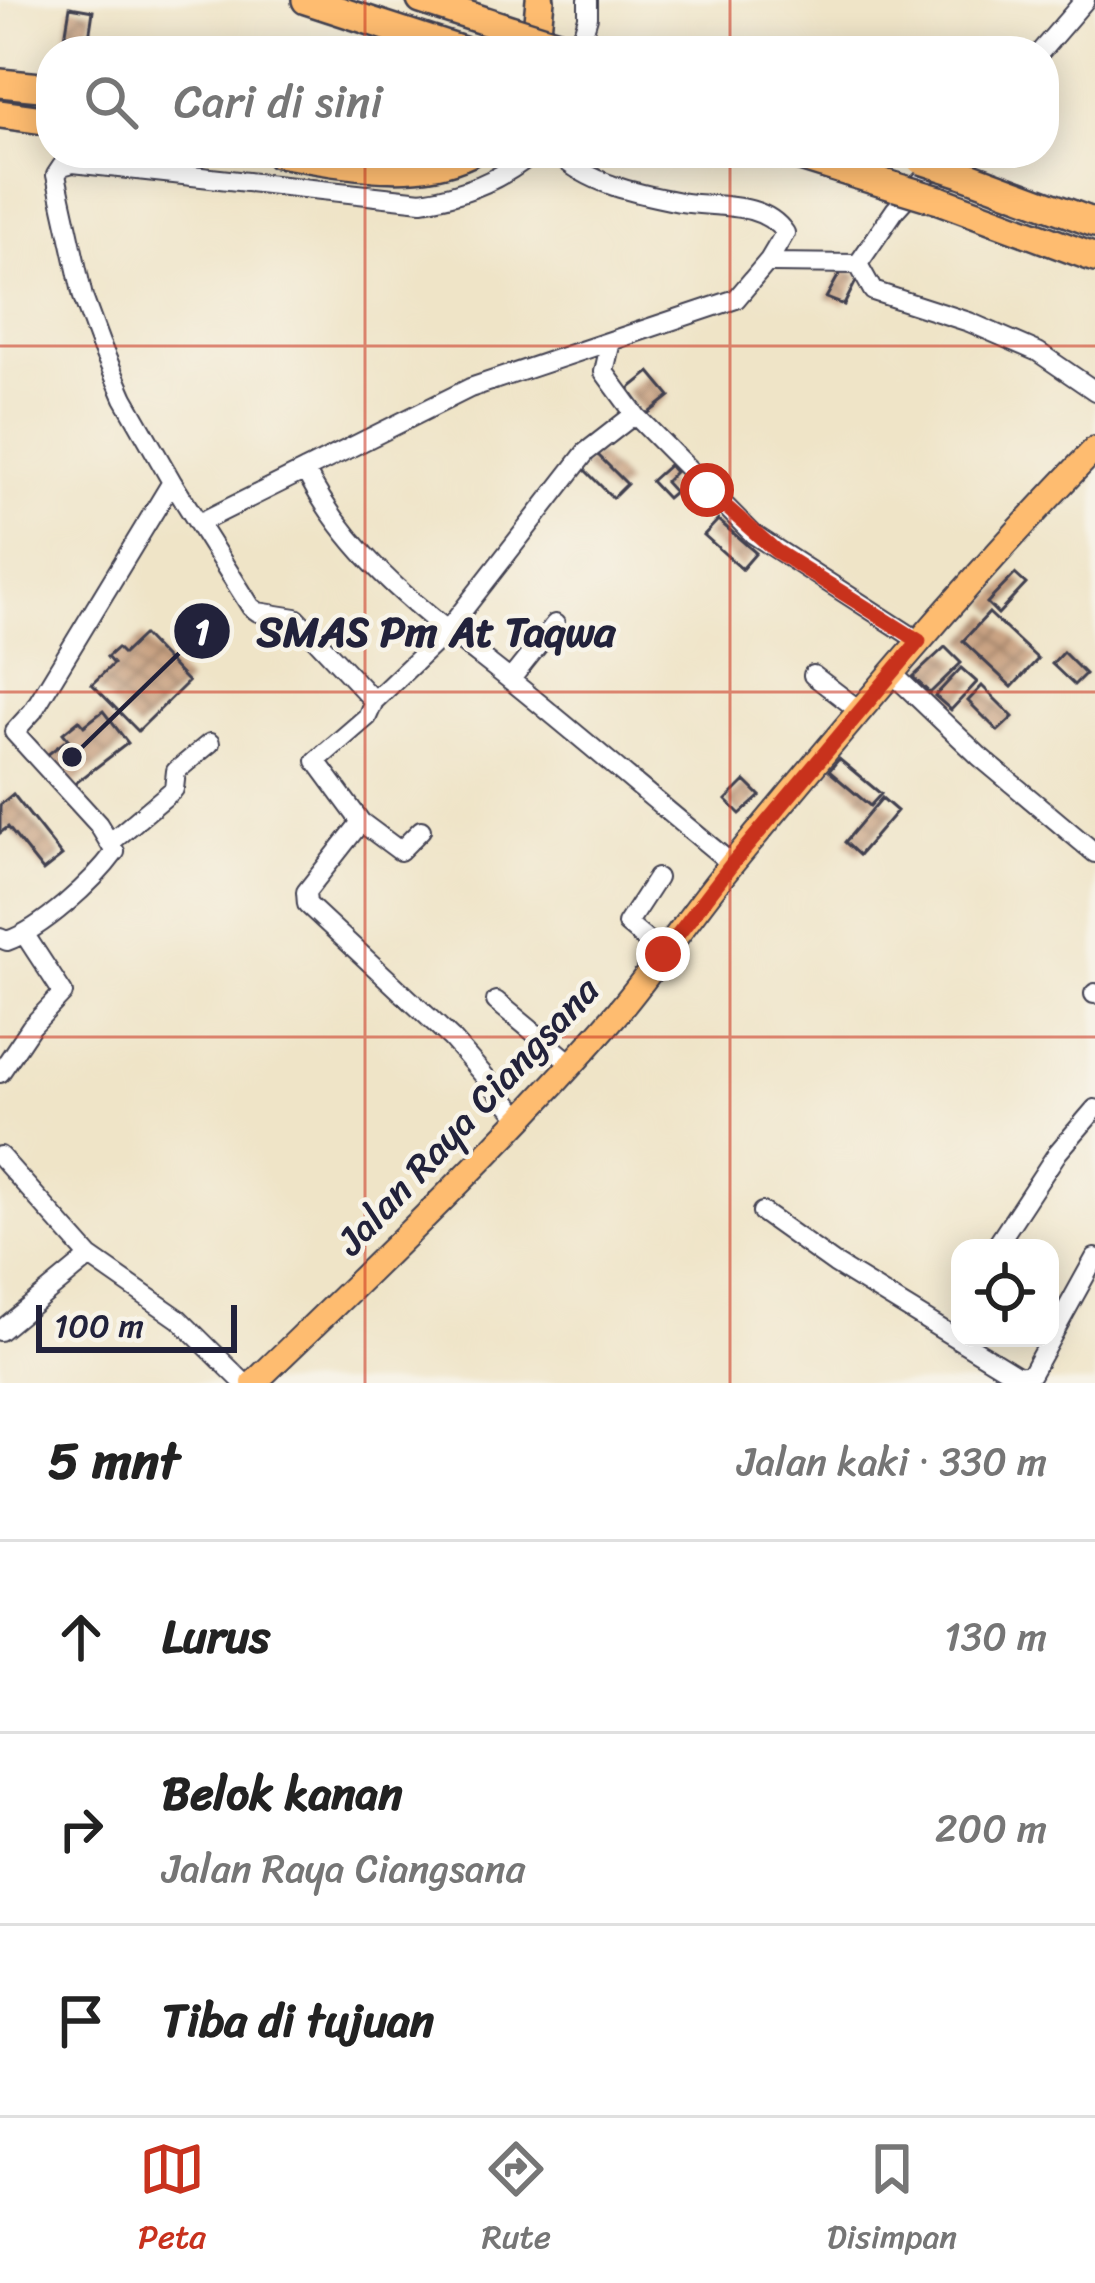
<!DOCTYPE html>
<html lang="id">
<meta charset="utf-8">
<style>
body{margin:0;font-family:Sriracha,sans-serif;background:#f2f2f2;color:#222}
.controls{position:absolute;right:36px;bottom:36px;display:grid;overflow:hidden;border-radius:24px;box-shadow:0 6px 30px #0003}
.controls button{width:108px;height:108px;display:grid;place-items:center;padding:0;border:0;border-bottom:3px solid #e0e0e0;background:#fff;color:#222;font:60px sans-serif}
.scale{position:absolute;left:36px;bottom:30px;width:201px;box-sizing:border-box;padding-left:12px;border:6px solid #22223b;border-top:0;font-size:33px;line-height:42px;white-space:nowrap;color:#22223b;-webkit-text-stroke:9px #f7f3e8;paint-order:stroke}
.stop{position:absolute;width:36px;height:36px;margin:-27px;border:9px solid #c8321e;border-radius:50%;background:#fff}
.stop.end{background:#c8321e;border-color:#fff;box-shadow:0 3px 12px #0008}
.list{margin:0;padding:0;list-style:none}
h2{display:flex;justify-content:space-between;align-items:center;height:156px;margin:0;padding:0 48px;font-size:51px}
h2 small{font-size:39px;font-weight:400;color:#767676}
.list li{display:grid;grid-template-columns:78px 1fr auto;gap:36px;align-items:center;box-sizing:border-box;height:192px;padding:0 48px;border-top:3px solid #e0e0e0}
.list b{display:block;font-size:45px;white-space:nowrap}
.list p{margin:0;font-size:39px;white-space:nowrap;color:#767676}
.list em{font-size:39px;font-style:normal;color:#767676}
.icon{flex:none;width:66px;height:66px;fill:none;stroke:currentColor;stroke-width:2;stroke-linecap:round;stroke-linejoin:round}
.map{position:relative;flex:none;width:1095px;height:1383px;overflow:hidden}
.search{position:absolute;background:#fff;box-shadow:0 6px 30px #0003;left:36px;right:36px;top:36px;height:132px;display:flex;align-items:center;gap:30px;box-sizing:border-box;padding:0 42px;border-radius:48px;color:#767676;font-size:45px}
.sheet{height:732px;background:#fff}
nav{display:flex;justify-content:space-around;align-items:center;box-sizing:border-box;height:168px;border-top:3px solid #e0e0e0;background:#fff;font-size:33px;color:#767676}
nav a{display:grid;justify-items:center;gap:6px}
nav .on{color:#c8321e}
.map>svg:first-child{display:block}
.building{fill:url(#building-cross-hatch)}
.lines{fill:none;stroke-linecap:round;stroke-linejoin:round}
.minor-casing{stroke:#413f50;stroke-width:22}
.major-casing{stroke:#413f50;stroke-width:28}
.highway-casing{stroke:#413f50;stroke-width:32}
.minor{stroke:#fff;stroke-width:18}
.major{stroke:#febc70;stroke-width:24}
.highway{stroke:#febc70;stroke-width:27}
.highway-bridge-casing{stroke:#413f50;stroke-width:32;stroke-linecap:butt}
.highway-bridge{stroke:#febc70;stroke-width:27}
.route{stroke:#c8321e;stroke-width:15}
.grid{fill:none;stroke:#c8321e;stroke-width:3;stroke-opacity:0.55}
.labels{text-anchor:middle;stroke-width:9;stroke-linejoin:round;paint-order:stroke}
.street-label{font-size:39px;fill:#22223b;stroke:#f7f3e8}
.leader{fill:none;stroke:#22223b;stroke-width:4.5}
.callout-dot{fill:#22223b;stroke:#f7f3e8;stroke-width:4.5}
.mark-label{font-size:36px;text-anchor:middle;font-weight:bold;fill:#fff}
.callout-label{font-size:42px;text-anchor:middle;font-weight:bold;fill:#22223b;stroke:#f7f3e8;stroke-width:9;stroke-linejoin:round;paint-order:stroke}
</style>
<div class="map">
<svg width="1095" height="1383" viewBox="0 0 1095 1383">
<defs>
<pattern id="building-cross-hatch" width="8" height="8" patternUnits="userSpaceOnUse" patternTransform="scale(3)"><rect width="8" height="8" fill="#c9a383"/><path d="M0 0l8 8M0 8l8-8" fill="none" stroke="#a3846c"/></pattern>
</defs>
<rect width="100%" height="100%" fill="#f7f3e8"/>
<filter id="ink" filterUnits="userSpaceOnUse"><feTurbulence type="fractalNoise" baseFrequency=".00833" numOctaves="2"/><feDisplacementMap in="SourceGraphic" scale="24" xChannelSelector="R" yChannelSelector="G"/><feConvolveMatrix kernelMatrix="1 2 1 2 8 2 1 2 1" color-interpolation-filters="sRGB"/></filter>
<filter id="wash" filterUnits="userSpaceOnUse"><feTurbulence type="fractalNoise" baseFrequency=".004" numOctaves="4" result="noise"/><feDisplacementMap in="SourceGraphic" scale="48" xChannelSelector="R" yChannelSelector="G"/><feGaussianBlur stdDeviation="2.7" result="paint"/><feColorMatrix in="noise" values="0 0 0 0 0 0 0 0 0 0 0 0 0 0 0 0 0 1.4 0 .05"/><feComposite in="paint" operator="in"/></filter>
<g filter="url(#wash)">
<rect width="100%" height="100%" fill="#efe4c7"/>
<g id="blocks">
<path class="building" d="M 70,7 L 93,11 L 87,51 L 63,50 Z
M 842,269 L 859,275 L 844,305 L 826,298 Z
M 650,372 L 670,396 L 645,416 L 625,392 Z
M 596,453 L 627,484 L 613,498 L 582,467 Z
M 669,465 L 675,472 L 665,482 L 674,492 L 667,498 L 651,481 Z
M 718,520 L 756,553 L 742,569 L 704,535 Z
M 1015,574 L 1026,584 L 998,614 L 987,603 Z
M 989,613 L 1038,659 L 1012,687 L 963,641 Z
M 143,635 L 188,682 L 138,731 L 92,684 L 113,664 L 107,657 L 117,648 L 123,654 Z
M 945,647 L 961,663 L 930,693 L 913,677 Z
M 1063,652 L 1085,674 L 1074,685 L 1052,664 Z
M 961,668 L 977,682 L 951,710 L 935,696 Z
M 982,686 L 1013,717 L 998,731 L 968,701 Z
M 103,711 L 128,743 L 72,786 L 47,755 L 68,739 L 63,733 L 79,720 L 84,726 Z
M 839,759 L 881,794 L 870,806 L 829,771 Z
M 745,781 L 760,796 L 740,814 L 726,800 Z
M 13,794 L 62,856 L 43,871 L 8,827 L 0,833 L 0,805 Z
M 882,798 L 897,811 L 859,855 L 845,842 Z"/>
</g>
</g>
<g filter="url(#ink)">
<use href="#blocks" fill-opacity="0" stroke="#413f50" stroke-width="3"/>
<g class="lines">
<g class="minor-casing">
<path id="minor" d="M 578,51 L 588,17 L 588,0
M 1041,51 L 1085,0
M 769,260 L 772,263 L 858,264
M 858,264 L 873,291 L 969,322 L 1038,352 L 1095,391
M 858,264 L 895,210 L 947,153
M 611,341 L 604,372 L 637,417
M 305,470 C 353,565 433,618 514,683 C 587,742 659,804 732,864
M 172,482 L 251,607 L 258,612 L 296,618 L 374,701
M 199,523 L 470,388 L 736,299 L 769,260 L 785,233 C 763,200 715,208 680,202 C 639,194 587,184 558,153
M 892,673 L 979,756 L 1095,853
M 813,675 L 860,711
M 510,680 L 555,624
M 361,822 L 306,892 L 307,904 L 452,1039 L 521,1118
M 421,830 L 400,851 L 361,822 L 316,761 L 367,717 L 374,701 L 446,632 L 586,452 L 631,417 L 637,417 L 753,534 L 919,641
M 111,842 L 174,789 L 176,771 L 210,743
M 657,878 L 627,924 L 663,954
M 0,938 L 7,941 C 42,929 93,882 115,852 L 98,824 L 14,732 L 33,711 L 172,482 L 124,398 L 100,343 L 83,297 L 56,175 L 62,166 L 73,163 L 422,201 C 463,195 501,180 533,153
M 1094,994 L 1095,993
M 496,1001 L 572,1064
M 0,1073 L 31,1027 L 63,993 L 25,935
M 0,1156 L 90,1257 L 179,1319 L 244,1383
M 762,1212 L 835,1264 L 1018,1376 L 1031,1374 L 1095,1258
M 995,1248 L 1058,1152 L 1095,1109
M 0,1331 L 90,1257"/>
</g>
<g class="major-casing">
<path id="major" d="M 254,1383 C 378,1263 505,1143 618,1012 C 659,963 694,909 735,860 C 851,720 968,580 1095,449"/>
</g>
<g class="highway-casing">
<path id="highway" d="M 306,0 L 463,51
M 421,0 L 513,30
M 535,51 L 540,0
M 0,83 L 51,88
M 0,114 L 51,121
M 277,153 C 339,162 410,181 469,153
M 788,153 L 896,187
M 961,173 L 1095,223
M 939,200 L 1095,258"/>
</g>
<use href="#minor" class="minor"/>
<use href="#major" class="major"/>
<use href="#highway" class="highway"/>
<g class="highway-bridge-casing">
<path id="highway-bridge" d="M 513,30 L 580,51
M 921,160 L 961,173
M 896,187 L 939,200"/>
</g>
<use href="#highway-bridge" class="highway-bridge"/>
</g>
</g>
<g class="lines" filter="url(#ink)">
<path class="route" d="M 663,954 L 732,864 L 919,641 L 776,551 L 707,490"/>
</g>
<path class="grid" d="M 365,0 L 365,51M 730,0 L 730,51M 365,153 L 365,1383M 730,153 L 730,1383M 0,346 L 1095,346M 0,692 L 1095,692M 0,1037 L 1095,1037"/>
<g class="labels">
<g class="street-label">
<text transform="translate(467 1115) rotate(-47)" y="14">Jalan Raya Ciangsana</text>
</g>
</g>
<path class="leader" d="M72 757L202 631"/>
<g class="callout-dot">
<circle cx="72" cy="757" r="12"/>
<circle cx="202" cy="631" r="30"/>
</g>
<g class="mark-label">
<text x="202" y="644">1</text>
</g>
<g class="callout-label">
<text x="436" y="646">SMAS Pm At Taqwa</text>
</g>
</svg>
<div class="controls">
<button><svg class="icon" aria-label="locate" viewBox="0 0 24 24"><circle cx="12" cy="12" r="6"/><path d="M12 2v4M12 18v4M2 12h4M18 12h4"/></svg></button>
</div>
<div class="scale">100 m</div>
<div class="stop" style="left:707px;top:490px"></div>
<div class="stop end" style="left:663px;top:954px"></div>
<div class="search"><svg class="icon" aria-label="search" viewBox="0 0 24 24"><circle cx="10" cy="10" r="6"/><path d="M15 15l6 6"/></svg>Cari di sini</div>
</div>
<section class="sheet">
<h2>5 mnt<small>Jalan kaki · 330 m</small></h2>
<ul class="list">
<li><svg class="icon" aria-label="ahead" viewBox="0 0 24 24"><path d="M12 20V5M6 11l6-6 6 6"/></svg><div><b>Lurus</b></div><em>130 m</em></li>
<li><svg class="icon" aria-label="right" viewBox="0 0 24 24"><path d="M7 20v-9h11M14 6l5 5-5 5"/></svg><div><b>Belok kanan</b><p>Jalan Raya Ciangsana</p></div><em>200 m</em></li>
<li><svg class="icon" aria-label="arrive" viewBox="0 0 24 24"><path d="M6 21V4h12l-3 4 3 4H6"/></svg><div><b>Tiba di tujuan</b></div></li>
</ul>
</section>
<nav>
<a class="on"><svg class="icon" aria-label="map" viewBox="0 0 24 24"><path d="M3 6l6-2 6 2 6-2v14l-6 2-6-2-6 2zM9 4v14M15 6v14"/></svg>Peta</a>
<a><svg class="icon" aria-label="directions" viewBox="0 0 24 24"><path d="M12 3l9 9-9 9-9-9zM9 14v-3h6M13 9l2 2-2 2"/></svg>Rute</a>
<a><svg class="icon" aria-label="saved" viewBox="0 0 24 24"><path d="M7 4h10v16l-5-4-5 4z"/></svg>Disimpan</a>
</nav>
